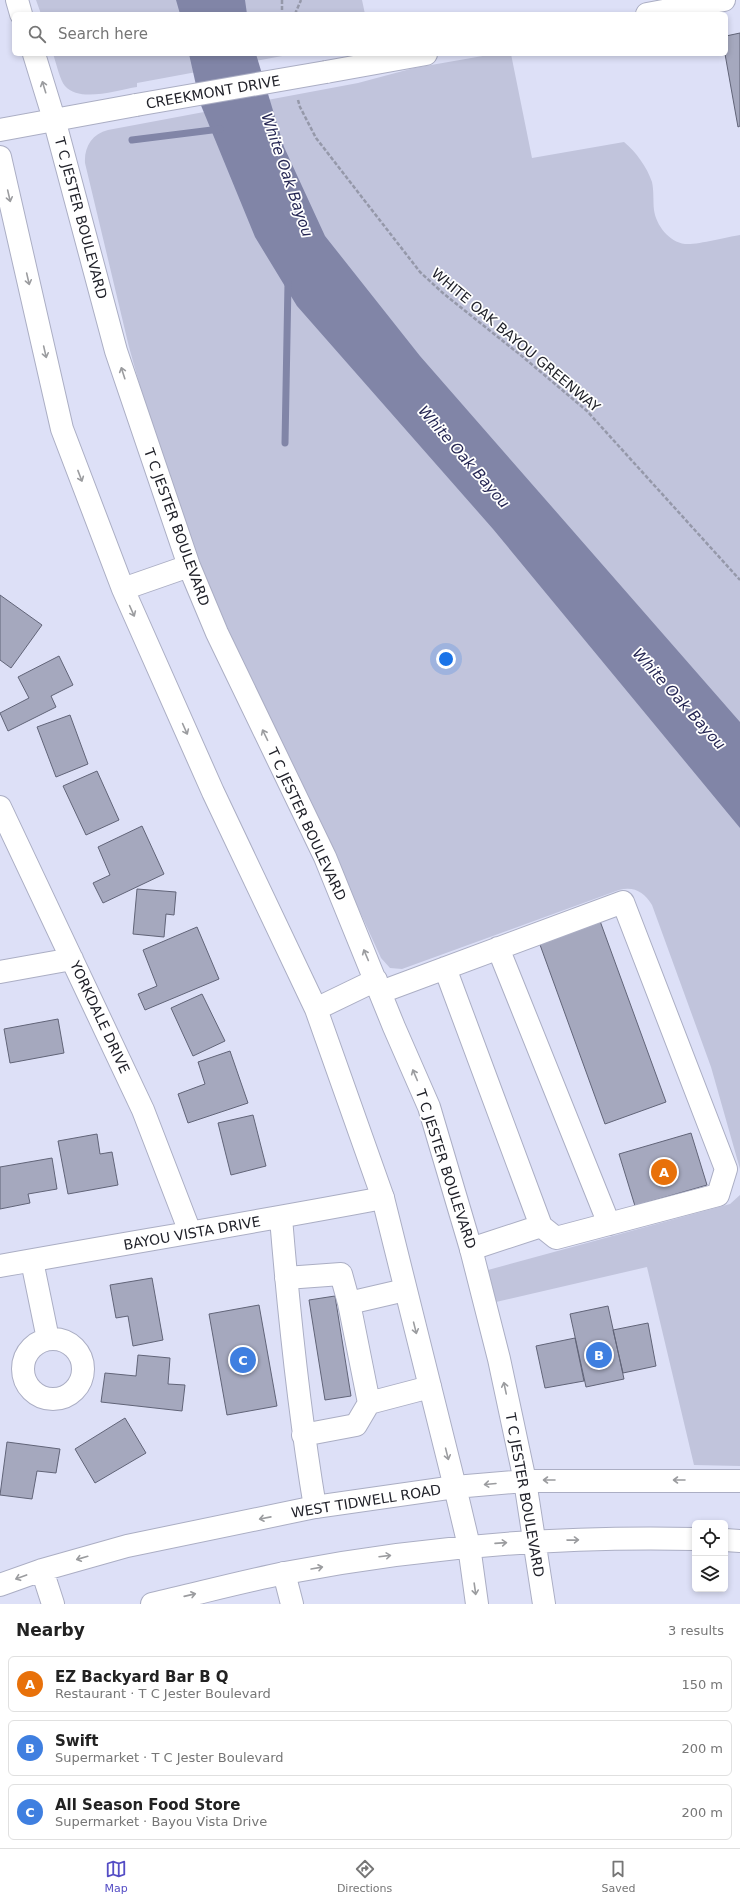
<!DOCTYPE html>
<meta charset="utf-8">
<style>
body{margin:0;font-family:"DejaVu Sans",sans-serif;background:#f2f2f2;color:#222}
.controls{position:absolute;right:12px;bottom:12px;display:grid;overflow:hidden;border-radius:6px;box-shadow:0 2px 6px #0003}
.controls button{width:36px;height:36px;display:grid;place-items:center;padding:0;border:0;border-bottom:1px solid #e0e0e0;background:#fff;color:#222;font:20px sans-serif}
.you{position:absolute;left:446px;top:659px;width:14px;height:14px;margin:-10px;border:3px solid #fff;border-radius:50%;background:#1a73e8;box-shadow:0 0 0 6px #1a73e833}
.badge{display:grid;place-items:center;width:26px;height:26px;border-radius:50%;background:#544dc5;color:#fff;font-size:13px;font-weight:700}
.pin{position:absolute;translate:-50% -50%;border:2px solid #fff;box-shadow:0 1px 4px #0006}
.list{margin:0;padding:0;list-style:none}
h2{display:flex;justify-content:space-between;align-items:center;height:52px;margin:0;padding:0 16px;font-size:17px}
h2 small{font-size:13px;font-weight:400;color:#767676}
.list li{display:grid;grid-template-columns:26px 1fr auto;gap:12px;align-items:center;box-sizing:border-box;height:56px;margin:0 8px 8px;padding:0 8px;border:1px solid #e0e0e0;border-radius:6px}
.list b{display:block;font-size:15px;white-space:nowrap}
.list p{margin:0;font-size:13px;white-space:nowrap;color:#767676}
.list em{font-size:13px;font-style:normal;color:#767676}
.icon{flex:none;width:22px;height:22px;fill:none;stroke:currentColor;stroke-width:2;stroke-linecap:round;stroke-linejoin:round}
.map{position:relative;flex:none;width:740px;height:1604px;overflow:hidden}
.search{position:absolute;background:#fff;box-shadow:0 2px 6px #0003;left:12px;right:12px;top:12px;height:44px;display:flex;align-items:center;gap:10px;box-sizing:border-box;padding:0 14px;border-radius:6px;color:#767676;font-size:15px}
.sheet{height:244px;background:#fff}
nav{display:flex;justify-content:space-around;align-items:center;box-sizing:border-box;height:56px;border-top:1px solid #e0e0e0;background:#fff;font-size:11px;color:#767676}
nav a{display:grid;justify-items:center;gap:2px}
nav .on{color:#544dc5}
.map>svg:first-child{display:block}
.green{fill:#c1c4dc}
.water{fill:#8185a7}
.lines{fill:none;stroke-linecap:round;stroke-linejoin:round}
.stream{stroke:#8185a7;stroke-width:7}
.building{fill:#a5a8be;stroke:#616478}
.minor-casing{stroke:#abaec4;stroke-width:24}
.major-casing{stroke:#abaec4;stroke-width:24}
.path{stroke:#9598a9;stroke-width:2.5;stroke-dasharray:4 2;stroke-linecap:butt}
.minor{stroke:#fff;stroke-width:22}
.major{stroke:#fff;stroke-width:22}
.minor-bridge-casing{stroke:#abaec4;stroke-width:24;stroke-linecap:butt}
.minor-bridge{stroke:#fff;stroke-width:22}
.oneway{stroke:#9b9c9f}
.labels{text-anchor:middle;stroke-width:3.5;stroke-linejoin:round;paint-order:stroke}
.street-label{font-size:14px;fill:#21222a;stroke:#fff}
.water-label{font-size:15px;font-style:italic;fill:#252653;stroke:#fff}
</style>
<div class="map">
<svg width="740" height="1604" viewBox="0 0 740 1604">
<rect width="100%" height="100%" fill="#dde0f7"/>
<path class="green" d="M 36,0 L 362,0 L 365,14 L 41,14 Z
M 53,54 L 293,54 L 137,83 L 137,87 C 117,90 80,103 65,86 C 60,81 56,62 53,54 Z
M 494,54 L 511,54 L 532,158 L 624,142 C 636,152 647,167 652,182 C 654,191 653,201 654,210 C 656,225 669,242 685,244 C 698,245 726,237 740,235 L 740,1169 L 711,1067 L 652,905 C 644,892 634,886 619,890 L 402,969 L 390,968 L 381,958 L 325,835 L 267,721 L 193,551 L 148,415 L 129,347 L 85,163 C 84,147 92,134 108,130 L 358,83 L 414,68 Z
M 740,1195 L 740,1466 L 694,1465 L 647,1267 L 496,1302 L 488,1270 L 730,1204 Z"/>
<path class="water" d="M 176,0 L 245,0 L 247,14 L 180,14 Z
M 189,54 L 256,54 L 284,147 L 325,236 L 420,356 L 740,722 L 740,828 L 493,529 L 297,306 L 255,237 L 200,103 Z"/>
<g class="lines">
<path class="stream" d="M 132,140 L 220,129
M 285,443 L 288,283"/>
</g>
<path class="building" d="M 740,33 L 740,126 L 738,127 L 725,54 L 726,36 Z
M 0,595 L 42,625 L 11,668 L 0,660 Z
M 59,656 L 73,685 L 51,696 L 56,707 L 8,731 L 0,713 L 29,698 L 18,677 Z
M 70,715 L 88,764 L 56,777 L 37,727 Z
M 97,771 L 119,820 L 86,835 L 63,786 Z
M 142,826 L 164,874 L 103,903 L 93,883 L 110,875 L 98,847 Z
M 137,889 L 176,892 L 174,915 L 166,914 L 164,937 L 133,934 Z
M 600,921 L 666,1102 L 605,1124 L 539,942 Z
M 197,927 L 219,979 L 145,1010 L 138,994 L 157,986 L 143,950 Z
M 202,994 L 225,1041 L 193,1056 L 171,1008 Z
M 58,1019 L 64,1053 L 10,1063 L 4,1029 Z
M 230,1051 L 248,1103 L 188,1123 L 178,1094 L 205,1084 L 198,1062 Z
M 253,1115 L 266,1166 L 231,1175 L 218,1123 Z
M 691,1133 L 707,1185 L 635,1206 L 619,1154 Z
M 97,1134 L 100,1154 L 112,1152 L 118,1185 L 68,1194 L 58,1141 Z
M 52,1158 L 57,1189 L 28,1194 L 30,1203 L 0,1209 L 0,1167 Z
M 152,1278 L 163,1340 L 133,1346 L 128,1316 L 116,1318 L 110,1285 Z
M 335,1296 L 351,1396 L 325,1400 L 309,1300 Z
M 259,1305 L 277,1406 L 227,1415 L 209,1314 Z
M 608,1306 L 624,1379 L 586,1387 L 570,1314 Z
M 648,1323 L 656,1366 L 623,1373 L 613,1330 Z
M 575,1338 L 584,1381 L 545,1388 L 536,1346 Z
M 138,1355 L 170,1358 L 168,1384 L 185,1385 L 182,1411 L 101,1402 L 105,1373 L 136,1376 Z
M 125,1418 L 146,1453 L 95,1483 L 75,1449 Z
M 7,1442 L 60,1449 L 56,1473 L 37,1471 L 32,1499 L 0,1495 Z"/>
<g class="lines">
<g class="minor-casing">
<path id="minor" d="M 647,14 L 724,0
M 326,72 L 426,54
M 0,130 L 136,105
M 0,807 L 143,1110 L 190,1232
M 498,948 L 609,1224
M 445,968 L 541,1226
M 0,972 L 72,959
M 381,992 L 623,902 L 726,1169 L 718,1195 L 556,1238 L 541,1226 L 471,1249
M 281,1218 C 289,1315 299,1411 315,1507
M 32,1261 L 48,1339
M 0,1266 C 128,1243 256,1222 383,1198
M 286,1278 L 341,1274 L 349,1303 L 405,1290
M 349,1303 L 369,1403
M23 1369a30 30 0 1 1 60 0a30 30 0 1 1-60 0Z
M 303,1435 L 356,1425 L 369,1403 L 430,1387
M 284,1573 L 292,1604"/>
</g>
<g class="major-casing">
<path id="major" d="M 17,0 L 21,14
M 34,54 L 54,119 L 116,351 L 189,566 L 217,633 L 325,857 L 394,1027 L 429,1107 L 471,1249 L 499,1359 L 525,1481 L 544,1604
M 0,157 L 62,429 L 123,589 L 213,792 L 316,1009 L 383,1198 L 455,1487 L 469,1546 L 477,1604
M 123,589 L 189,566
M 316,1009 L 376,980
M 725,1540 L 740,1541
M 42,1570 L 53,1604
M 0,1585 L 42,1570 L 127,1546 L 315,1507 L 455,1487 L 525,1481 L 740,1481
M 152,1604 C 196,1594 240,1582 285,1573 C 420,1547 557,1536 695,1539"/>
</g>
<path class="path" d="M 282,0 L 282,14
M 295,14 L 301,0
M 298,100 L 300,107 L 316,138 L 420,272 L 444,294 L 523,357 L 587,411 L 740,580"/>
<use href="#minor" class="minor"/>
<use href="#major" class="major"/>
<g class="minor-bridge-casing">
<path id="minor-bridge" d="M 136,105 L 326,72"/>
</g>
<use href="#minor-bridge" class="minor-bridge"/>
</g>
<defs><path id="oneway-shaft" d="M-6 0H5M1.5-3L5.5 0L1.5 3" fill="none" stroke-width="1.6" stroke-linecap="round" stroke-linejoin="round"/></defs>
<g class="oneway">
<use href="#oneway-shaft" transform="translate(44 87) rotate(-107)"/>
<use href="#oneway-shaft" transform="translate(9 196) rotate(77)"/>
<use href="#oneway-shaft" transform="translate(28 279) rotate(77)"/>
<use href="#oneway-shaft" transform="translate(45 352) rotate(77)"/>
<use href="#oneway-shaft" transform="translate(123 373) rotate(-108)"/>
<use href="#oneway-shaft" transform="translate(80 476) rotate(69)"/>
<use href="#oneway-shaft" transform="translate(132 611) rotate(66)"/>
<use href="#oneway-shaft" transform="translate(185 729) rotate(66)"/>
<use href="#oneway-shaft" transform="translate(265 735) rotate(-116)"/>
<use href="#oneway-shaft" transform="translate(366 955) rotate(-113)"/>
<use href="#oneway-shaft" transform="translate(415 1075) rotate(-113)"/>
<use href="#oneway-shaft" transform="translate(415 1328) rotate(76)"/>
<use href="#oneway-shaft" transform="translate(505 1388) rotate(-102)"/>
<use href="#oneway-shaft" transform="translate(447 1454) rotate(76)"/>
<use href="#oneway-shaft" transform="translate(549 1480) rotate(180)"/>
<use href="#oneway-shaft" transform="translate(679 1480) rotate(180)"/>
<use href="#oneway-shaft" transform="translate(490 1484) rotate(175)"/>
<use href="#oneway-shaft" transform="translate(265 1518) rotate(169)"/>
<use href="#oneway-shaft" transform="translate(573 1540) rotate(-1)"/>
<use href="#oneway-shaft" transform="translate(501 1543) rotate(-4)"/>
<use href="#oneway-shaft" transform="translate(385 1556) rotate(-7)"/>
<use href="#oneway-shaft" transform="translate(82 1558) rotate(164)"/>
<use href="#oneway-shaft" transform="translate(317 1568) rotate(-10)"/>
<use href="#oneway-shaft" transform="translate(21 1577) rotate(160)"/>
<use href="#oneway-shaft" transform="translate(475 1589) rotate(82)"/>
<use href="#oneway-shaft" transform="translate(190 1595) rotate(-13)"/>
</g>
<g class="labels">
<g class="street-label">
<text transform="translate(213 92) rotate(-10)" y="5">CREEKMONT DRIVE</text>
<text transform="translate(81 218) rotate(75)" y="5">T C JESTER BOULEVARD</text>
<text transform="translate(516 340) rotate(40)" y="5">WHITE OAK BAYOU GREENWAY</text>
<text transform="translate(177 527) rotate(70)" y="5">T C JESTER BOULEVARD</text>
<text transform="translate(307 824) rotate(65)" y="5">T C JESTER BOULEVARD</text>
<text transform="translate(100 1017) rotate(65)" y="5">YORKDALE DRIVE</text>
<text transform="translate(446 1169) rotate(72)" y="5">T C JESTER BOULEVARD</text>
<text transform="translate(192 1233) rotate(-10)" y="5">BAYOU VISTA DRIVE</text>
<text transform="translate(525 1495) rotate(80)" y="5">T C JESTER BOULEVARD</text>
<text transform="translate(366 1501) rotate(-9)" y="5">WEST TIDWELL ROAD</text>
</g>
<g class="water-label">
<text transform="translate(287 175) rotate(71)" y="5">White Oak Bayou</text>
<text transform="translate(464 457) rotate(49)" y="5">White Oak Bayou</text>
<text transform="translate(679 699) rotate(48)" y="5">White Oak Bayou</text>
</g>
</g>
</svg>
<div class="controls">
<button><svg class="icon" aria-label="locate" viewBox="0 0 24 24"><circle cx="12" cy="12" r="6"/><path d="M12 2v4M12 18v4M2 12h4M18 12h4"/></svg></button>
<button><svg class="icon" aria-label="layers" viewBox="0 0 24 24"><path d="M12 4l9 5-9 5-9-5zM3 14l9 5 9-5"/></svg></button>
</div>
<div class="you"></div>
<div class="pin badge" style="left:664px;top:1172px;background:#e8710a">A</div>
<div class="pin badge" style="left:599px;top:1355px;background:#3f7fe0">B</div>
<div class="pin badge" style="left:243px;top:1360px;background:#3f7fe0">C</div>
<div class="search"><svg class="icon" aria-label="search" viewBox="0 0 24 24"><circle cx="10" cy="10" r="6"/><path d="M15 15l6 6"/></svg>Search here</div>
</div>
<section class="sheet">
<h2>Nearby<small>3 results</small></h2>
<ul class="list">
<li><span class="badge" style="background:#e8710a">A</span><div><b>EZ Backyard Bar B Q</b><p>Restaurant · T C Jester Boulevard</p></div><em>150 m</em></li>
<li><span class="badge" style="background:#3f7fe0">B</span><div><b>Swift</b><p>Supermarket · T C Jester Boulevard</p></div><em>200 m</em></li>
<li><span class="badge" style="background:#3f7fe0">C</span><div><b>All Season Food Store</b><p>Supermarket · Bayou Vista Drive</p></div><em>200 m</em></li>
</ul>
</section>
<nav>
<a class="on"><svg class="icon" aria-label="map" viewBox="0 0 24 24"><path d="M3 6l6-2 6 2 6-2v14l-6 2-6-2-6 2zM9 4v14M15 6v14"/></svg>Map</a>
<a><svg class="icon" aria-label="directions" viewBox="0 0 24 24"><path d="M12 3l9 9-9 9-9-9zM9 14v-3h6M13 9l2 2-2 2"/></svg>Directions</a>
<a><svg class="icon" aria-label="saved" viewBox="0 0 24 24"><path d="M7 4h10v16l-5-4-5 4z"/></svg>Saved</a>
</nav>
